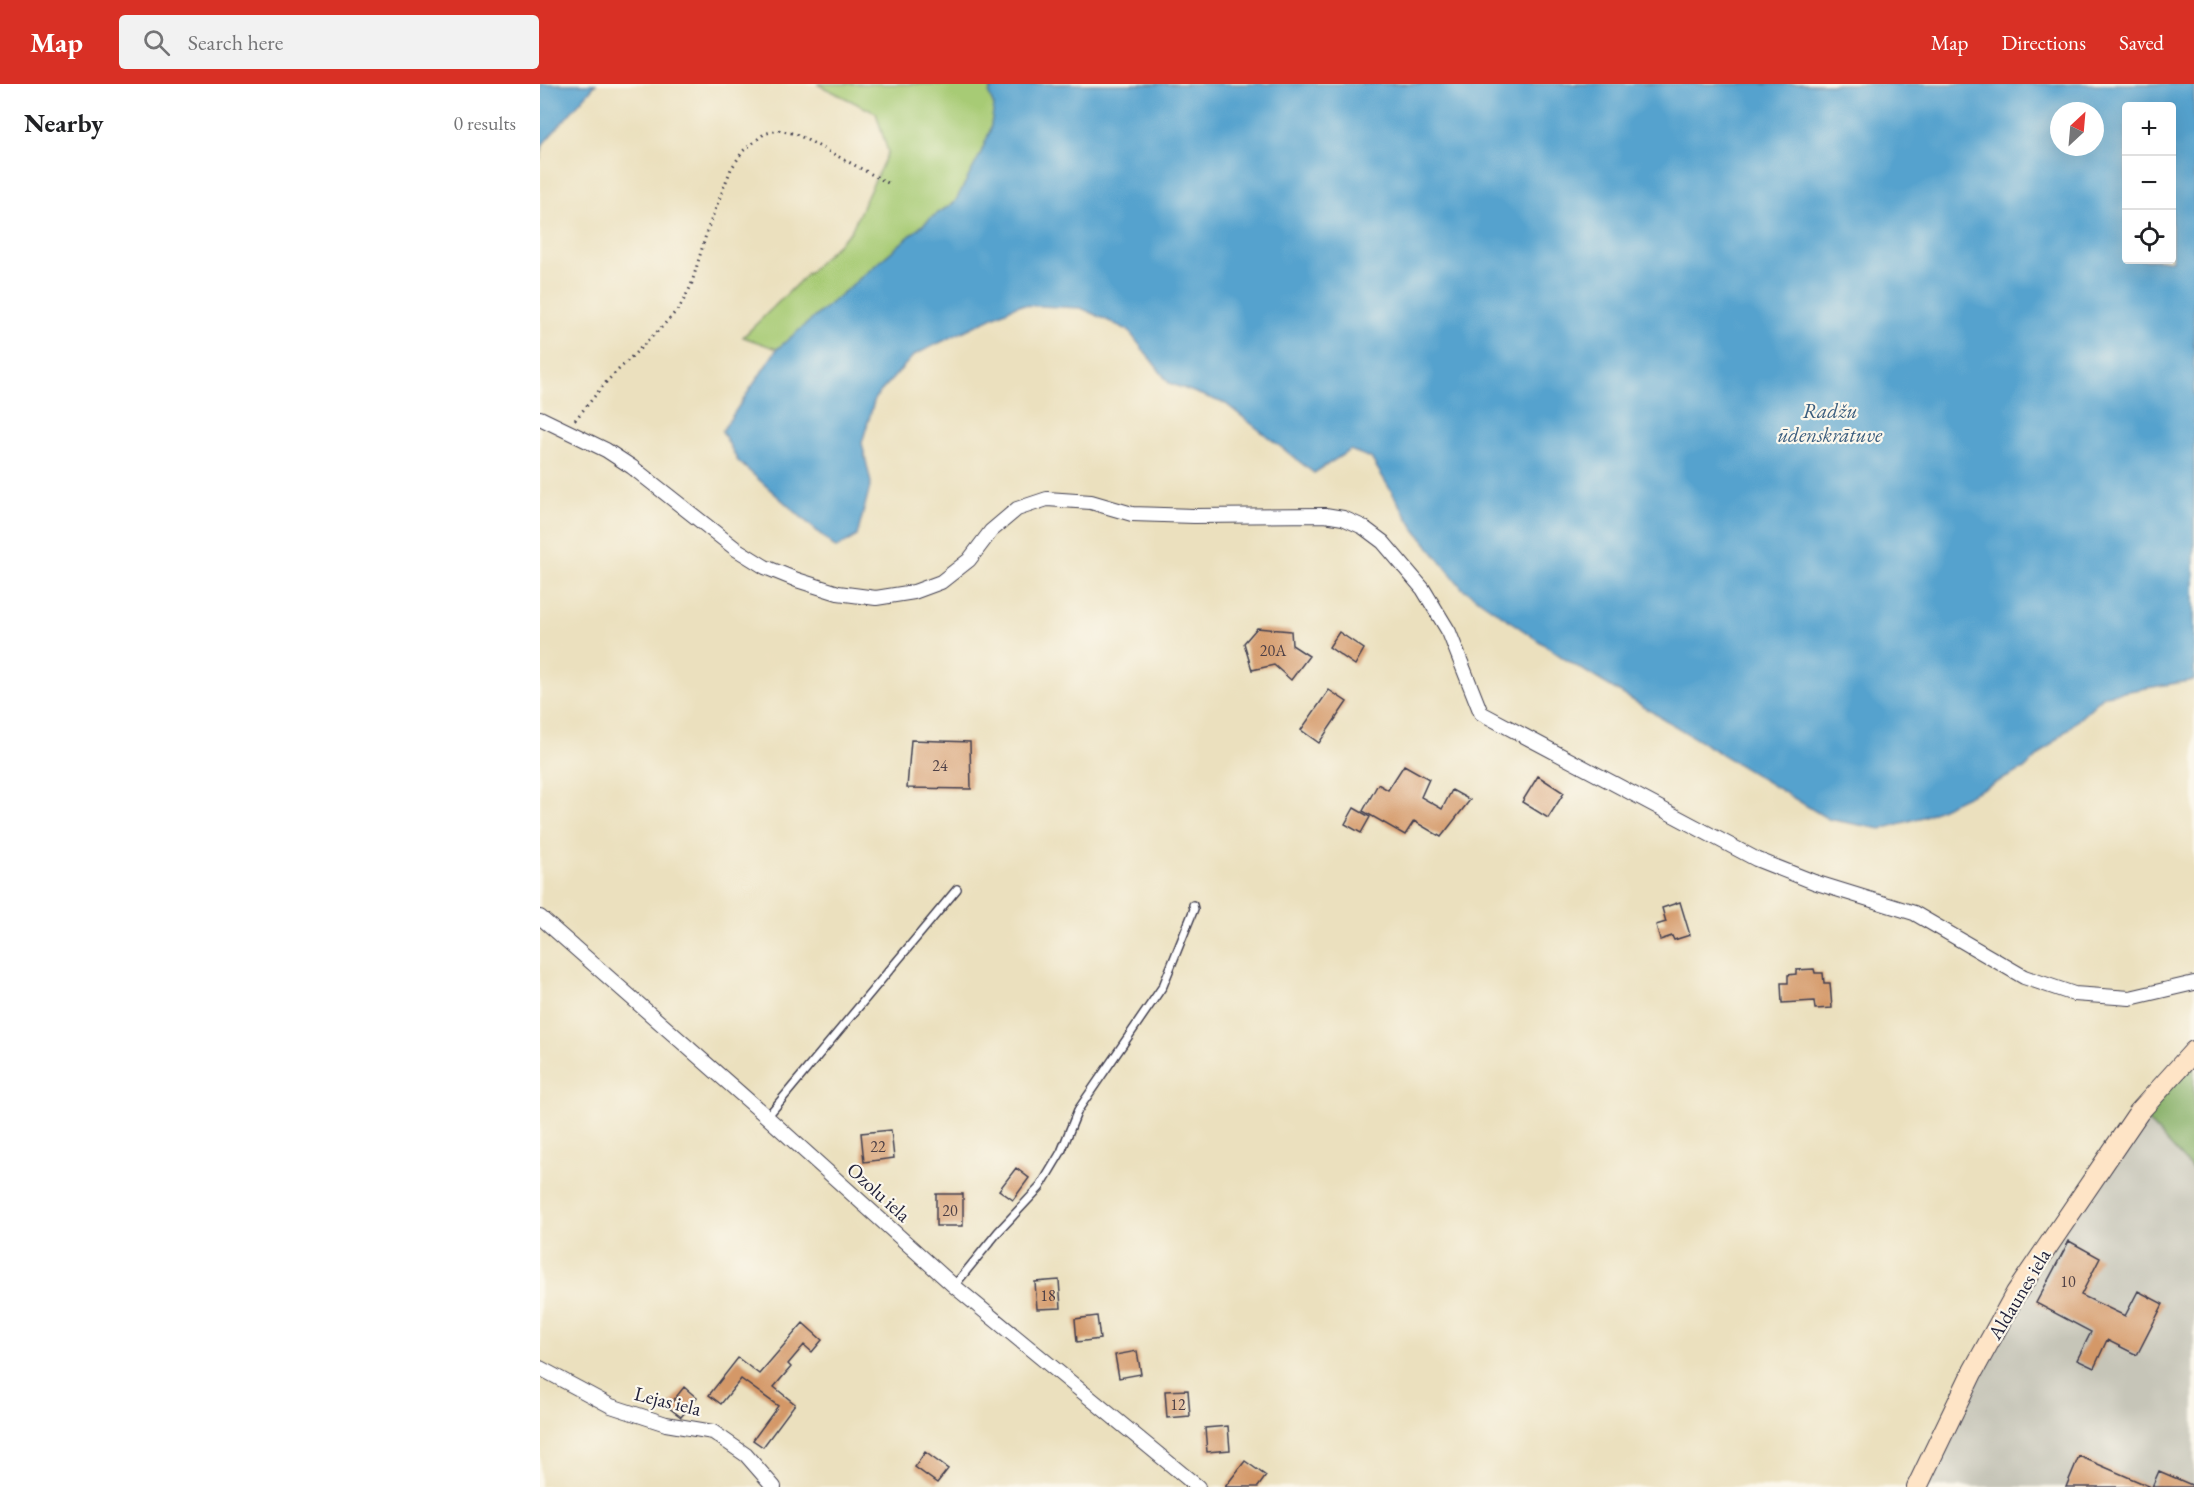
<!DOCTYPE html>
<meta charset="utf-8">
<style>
body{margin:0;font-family:"EB Garamond",serif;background:#f2f2f2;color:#202124}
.controls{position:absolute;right:18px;top:18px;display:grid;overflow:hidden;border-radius:6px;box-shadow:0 6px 24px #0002}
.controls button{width:54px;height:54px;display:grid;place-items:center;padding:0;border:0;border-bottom:2px solid #e0e0e0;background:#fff;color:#202124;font:30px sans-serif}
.compass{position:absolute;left:1510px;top:18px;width:54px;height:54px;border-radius:50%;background:#fff;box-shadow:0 6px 24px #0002;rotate:26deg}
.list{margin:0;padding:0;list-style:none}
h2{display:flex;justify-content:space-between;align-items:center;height:78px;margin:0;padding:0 24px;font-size:26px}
h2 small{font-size:20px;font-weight:400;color:#757577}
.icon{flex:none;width:33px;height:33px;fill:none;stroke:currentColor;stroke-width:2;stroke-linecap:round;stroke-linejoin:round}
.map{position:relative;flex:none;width:1654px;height:1403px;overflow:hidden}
header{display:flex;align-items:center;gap:36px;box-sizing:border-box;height:84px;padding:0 30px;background:#d93025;color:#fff}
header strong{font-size:28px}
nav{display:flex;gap:33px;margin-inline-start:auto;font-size:21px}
.search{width:420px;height:54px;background:#f2f2f2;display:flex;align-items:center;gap:15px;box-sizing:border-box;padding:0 21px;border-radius:6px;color:#757577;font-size:22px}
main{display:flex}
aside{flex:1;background:#fff}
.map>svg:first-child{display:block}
.industrial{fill:#c6c5b8}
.green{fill:#a7cb75;stroke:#647658;stroke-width:1.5}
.forest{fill:#85af66;stroke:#546850;stroke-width:1.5}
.water{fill:#55a2ce;stroke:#3c6284;stroke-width:1.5;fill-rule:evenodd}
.building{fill:#d49867}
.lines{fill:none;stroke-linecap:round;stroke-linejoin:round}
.lane-casing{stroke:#403e4f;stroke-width:10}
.street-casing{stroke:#403e4f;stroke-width:16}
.secondary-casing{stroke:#403e4f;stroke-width:22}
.path{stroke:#403e4f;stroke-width:3;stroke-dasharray:1.5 4.5;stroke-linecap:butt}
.lane{stroke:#fff;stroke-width:7}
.street{stroke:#fff;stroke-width:14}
.secondary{stroke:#fee4c6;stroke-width:20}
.labels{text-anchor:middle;stroke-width:4.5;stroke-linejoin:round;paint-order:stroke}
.number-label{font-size:16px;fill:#4e4046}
.street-label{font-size:20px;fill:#22223b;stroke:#fbf7ec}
.water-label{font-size:21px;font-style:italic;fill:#395c7d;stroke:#fbf7ec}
</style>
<header>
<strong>Map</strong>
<div class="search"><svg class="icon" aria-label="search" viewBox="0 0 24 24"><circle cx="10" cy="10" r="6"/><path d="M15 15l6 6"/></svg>Search here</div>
<nav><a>Map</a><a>Directions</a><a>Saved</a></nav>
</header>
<main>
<aside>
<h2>Nearby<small>0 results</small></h2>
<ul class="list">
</ul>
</aside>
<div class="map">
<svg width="1654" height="1403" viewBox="0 0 1654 1403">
<rect width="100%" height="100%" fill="#fbf7ec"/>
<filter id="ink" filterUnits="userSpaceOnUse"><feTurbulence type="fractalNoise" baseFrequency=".0167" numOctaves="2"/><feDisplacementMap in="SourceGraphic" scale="12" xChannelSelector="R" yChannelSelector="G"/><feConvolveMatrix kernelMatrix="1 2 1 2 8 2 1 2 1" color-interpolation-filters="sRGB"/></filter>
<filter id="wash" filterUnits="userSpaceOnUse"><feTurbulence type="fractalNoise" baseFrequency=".008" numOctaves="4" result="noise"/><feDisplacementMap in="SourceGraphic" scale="24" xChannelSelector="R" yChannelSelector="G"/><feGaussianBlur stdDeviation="1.35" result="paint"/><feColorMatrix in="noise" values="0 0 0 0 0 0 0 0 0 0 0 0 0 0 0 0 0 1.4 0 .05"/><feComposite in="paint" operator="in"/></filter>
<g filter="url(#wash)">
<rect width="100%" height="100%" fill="#ebe0be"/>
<path class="industrial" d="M 1599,1028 L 1654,1087 L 1654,1403 L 1377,1403 L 1432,1289 Z"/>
<path class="green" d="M 277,0 L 453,0 L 449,10 L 454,22 L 450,47 L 440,71 L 415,118 L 392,133 L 237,265 L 203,253 L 311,147 L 348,68 L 336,29 Z"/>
<path class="forest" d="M 1654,972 L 1654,1087 L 1599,1028 Z"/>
<path class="water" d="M 0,0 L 56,0 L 3,60 L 0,75 Z
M 453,0 L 1654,0 L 1654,596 L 1565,611 L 1484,685 L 1383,733 L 1341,745 L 1288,735 L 1025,575 L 922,504 L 874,444 L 831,374 L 810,366 L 774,389 L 686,320 L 629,299 L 588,246 L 541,224 L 478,221 L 374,271 L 335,314 L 322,359 L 331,399 L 317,452 L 296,464 L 198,377 L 182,347 L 237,265 L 392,133 L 415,118 L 440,71 L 450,47 L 454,22 L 449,10 ZM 1586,22 L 1632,22 L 1632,176 L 1586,176 ZM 1519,27 L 1555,27 L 1555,63 L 1519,63 Z"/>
<g id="blocks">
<path class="building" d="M 717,544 L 751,547 L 752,561 L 769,572 L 751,596 L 734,581 L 712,586 L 704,559 Z
M 799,548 L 824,565 L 815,581 L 789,563 Z
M 789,606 L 807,618 L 779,659 L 761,646 Z
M 371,656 L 430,658 L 431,705 L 367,704 Z
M 864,681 L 889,695 L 881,713 L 902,725 L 912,706 L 930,716 L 901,753 L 874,737 L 865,751 L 823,727 L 838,700 L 848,706 Z
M 998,692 L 1024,709 L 1008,734 L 982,718 Z
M 814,724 L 830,733 L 821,749 L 805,740 Z
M 1140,818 L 1150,851 L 1134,856 L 1132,852 L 1120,856 L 1116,841 L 1126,838 L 1122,824 Z
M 1274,885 L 1275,889 L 1283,889 L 1284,899 L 1290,899 L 1292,924 L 1275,925 L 1274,917 L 1242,919 L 1241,899 L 1248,899 L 1248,891 L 1256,890 L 1256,886 Z
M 351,1046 L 354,1074 L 324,1078 L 321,1049 Z
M 476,1084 L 489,1094 L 473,1116 L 459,1106 Z
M 396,1110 L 423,1110 L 423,1142 L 396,1142 Z
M 1529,1157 L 1560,1174 L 1541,1211 L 1585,1232 L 1598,1207 L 1623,1220 L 1597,1271 L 1567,1256 L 1554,1284 L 1537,1276 L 1551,1248 L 1496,1219 Z
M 519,1196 L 521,1224 L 497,1225 L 495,1198 Z
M 557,1232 L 560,1255 L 537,1258 L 535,1235 Z
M 263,1239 L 282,1256 L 272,1268 L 264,1261 L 248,1280 L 251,1283 L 234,1303 L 255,1320 L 223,1363 L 213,1356 L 238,1322 L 201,1295 L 181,1320 L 169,1311 L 198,1274 L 219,1290 Z
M 597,1267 L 601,1290 L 579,1294 L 575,1271 Z
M 144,1303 L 157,1314 L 141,1333 L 128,1323 Z
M 648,1306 L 650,1332 L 627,1334 L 625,1307 Z
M 688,1342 L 690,1366 L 667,1368 L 665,1344 Z
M 385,1368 L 408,1385 L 397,1399 L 375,1383 Z
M 1539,1372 L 1611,1403 L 1526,1403 Z
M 705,1377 L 726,1392 L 718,1403 L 685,1403 Z
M 1619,1387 L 1654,1402 L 1654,1403 L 1612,1403 Z"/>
</g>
</g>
<g filter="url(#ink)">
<use href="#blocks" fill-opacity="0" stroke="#403e4f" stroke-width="1.5"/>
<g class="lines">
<g class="lane-casing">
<path id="lane" d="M 227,1033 L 417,805
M 414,1202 L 458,1148 L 500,1103 L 521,1068 L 538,1026 L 623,902 L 654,825 L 653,821"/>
</g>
<g class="street-casing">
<path id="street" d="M 0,334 L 66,366 L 92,383 L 196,465 L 225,483 L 257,496 L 298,509 L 336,514 L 374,508 L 401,498 L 429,476 L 451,447 L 477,425 L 507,415 L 551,418 L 592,430 L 654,432 L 785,431 L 803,434 L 823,443 L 843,458 L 883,505 L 909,548 L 941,629 L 1216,775 L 1274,798 L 1374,829 L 1484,893 L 1534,910 L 1590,914 L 1654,899
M 0,833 L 227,1033 L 414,1202 L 658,1403
M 0,1284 L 71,1322 L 126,1340 L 173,1348 L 206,1371 L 234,1403"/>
</g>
<g class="secondary-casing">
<path id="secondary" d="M 1377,1403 L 1432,1289 L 1476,1209 L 1599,1028 L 1654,967"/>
</g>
<path class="path" d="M 35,336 L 68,296 L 120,245 L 140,223 L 151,202 L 168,144 L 191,85 L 203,67 L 224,50 L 238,46 L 256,50 L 348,99"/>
<use href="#lane" class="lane"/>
<use href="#street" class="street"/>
<use href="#secondary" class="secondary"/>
</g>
</g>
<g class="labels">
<g class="number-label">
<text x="733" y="572">20A</text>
<text x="400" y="687">24</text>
<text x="338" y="1068">22</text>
<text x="410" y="1132">20</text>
<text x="1528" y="1203">10</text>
<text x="508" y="1217">18</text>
<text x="638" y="1326">12</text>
</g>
<g class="street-label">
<text transform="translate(339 1108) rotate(42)" y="7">Ozolu iela</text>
<text transform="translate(1479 1210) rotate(-59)" y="7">Aldaunes iela</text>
<text transform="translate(128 1317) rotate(14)" y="7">Lejas iela</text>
</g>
<g class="water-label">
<text x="1290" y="334">Radžu<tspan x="1290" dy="24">ūdenskrātuve</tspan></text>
</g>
</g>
</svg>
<div class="controls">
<button>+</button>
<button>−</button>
<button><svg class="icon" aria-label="locate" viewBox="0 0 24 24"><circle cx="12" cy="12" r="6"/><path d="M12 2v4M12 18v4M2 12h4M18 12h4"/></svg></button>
</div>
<svg class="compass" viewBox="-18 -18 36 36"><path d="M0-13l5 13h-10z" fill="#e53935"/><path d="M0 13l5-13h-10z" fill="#757577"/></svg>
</div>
</main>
